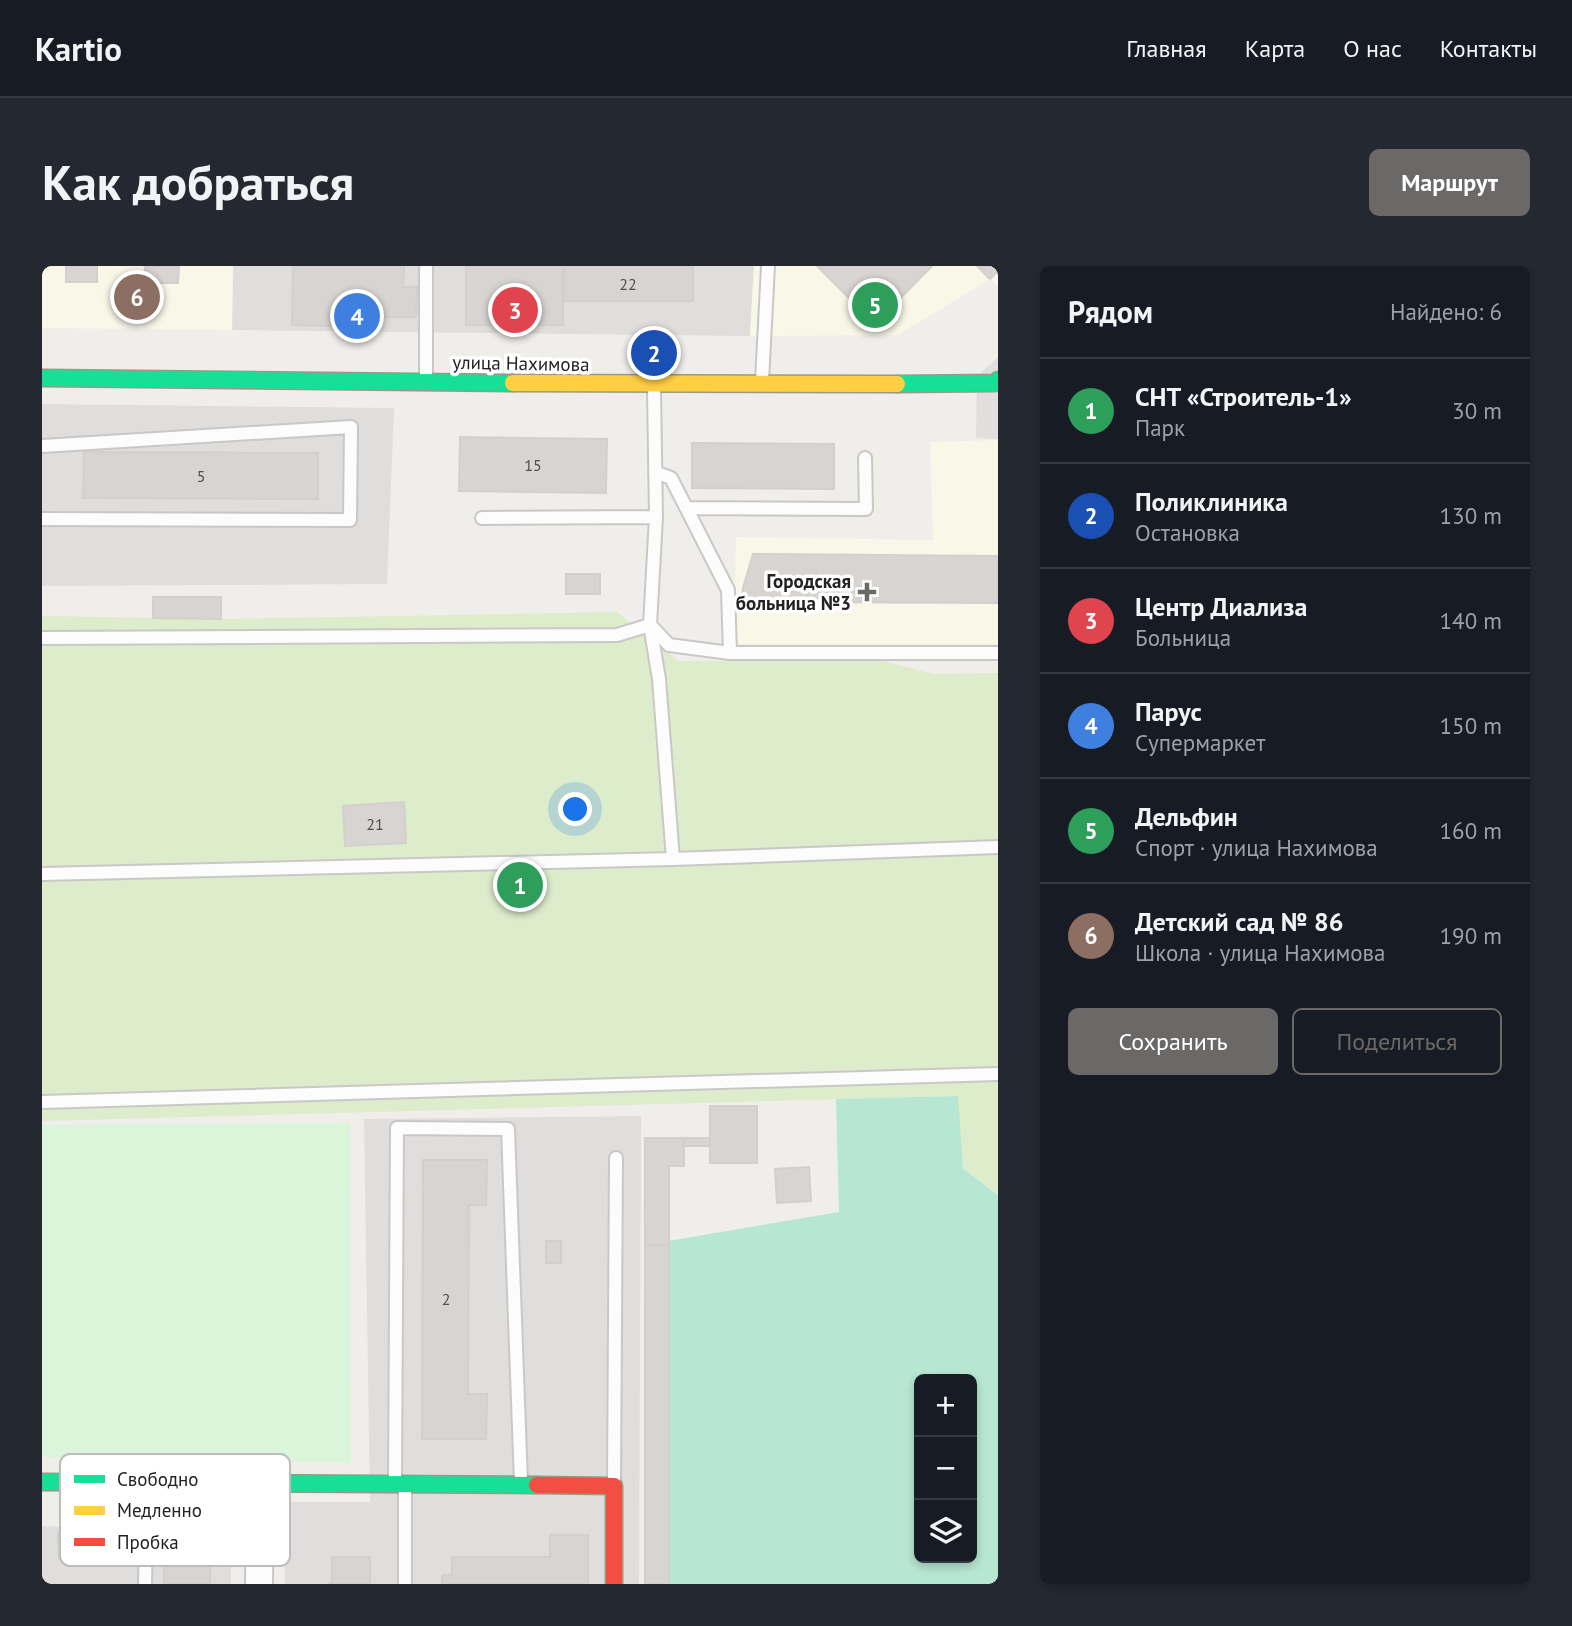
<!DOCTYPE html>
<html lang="ru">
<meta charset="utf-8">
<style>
body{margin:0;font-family:"PT Sans",sans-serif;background:#242831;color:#f1f3f6}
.controls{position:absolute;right:21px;bottom:21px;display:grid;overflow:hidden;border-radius:10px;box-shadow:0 4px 10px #0003}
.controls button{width:63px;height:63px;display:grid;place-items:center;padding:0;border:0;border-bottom:2px solid #363941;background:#171b24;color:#f1f3f6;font:35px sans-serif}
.you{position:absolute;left:534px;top:544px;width:24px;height:24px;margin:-18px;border:5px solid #fff;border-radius:50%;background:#1a73e8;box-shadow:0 0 0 10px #1a73e833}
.badge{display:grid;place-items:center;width:46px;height:46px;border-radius:50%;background:#6a6968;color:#fff;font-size:23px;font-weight:700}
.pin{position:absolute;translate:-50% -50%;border:4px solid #fff;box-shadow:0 2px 7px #0006}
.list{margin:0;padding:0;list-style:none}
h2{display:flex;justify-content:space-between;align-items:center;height:91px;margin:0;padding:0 28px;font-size:30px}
h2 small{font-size:23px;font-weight:400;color:#9ea1a6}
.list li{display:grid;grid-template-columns:46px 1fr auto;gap:21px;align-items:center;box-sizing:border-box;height:105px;padding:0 28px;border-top:2px solid #363941}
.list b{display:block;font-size:26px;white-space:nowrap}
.list p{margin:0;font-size:23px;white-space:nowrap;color:#9ea1a6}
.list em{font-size:23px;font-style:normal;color:#9ea1a6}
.actions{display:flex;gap:14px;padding:21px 28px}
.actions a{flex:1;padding:16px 0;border:2px solid #6a6968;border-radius:10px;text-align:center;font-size:24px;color:#6a6968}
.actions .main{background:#6a6968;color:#fff}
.icon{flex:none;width:38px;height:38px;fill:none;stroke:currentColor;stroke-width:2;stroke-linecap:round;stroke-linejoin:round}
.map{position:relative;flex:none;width:956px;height:1318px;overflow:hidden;border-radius:10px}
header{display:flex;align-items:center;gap:42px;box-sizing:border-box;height:98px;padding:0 35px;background:#171b24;border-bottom:2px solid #363941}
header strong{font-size:33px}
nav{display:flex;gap:38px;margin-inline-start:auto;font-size:24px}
.intro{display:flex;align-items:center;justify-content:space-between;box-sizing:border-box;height:168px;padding:0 42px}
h1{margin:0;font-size:49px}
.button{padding:18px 32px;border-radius:10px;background:#6a6968;color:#fff;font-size:24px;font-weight:700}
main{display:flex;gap:42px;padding:0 42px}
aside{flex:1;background:#171b24;border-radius:10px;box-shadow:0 4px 10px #0003}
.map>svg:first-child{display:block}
.residential{fill:#dfdedc}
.education{fill:#f8f7e8}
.grass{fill:#ddeccb}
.park{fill:#daf5da}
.pitch{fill:#b7e6d2;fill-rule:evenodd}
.parking{fill:#e0dfde}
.building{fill:#d7d4d2;stroke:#d3d0cc;stroke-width:2}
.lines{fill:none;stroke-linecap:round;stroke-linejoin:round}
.lane-casing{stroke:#c9c8c7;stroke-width:16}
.street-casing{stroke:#c9c8c7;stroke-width:30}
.fast-casing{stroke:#999a82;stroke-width:19}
.slow-casing{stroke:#999a82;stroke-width:19}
.jam-casing{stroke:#999a82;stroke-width:19}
.lane{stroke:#fdfcfc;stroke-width:12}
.street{stroke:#fdfcfc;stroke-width:26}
.fast{stroke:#16e098;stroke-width:16}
.slow{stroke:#ffcf43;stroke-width:16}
.jam{stroke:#f24e42;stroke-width:16}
.poi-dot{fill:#6a6968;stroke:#fff;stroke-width:2.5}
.labels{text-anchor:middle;stroke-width:7;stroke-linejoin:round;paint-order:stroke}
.number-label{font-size:16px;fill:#4f4e4e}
.street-label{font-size:19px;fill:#222;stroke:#fff}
.poi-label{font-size:19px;font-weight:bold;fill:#222;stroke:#fff;text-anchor:end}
.key{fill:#fff;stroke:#bdbdbd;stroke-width:2}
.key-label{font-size:19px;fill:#222}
</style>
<header>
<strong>Kartio</strong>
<nav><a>Главная</a><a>Карта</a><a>О нас</a><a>Контакты</a></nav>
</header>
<div class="intro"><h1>Как добраться</h1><a class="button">Маршрут</a></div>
<main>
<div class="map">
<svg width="956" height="1318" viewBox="0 0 956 1318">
<rect width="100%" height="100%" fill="#f0eeeb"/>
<path class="residential" d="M 191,0 L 712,0 L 708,70 L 190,64 Z
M 0,138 L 352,142 L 345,318 L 0,320 Z
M 599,850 L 597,1318 L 243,1318 L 242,1236 L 328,1236 L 322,853 Z
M 0,1260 L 189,1266 L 189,1318 L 0,1318 Z"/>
<path class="education" d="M 0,0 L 191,0 L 190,64 L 0,62 Z
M 712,0 L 956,0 L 956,21 L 948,13 L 856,69 L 708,70 Z
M 956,174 L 956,378 L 692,378 L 694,271 L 891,274 L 888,176 Z"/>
<path class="grass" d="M 575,346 L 636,395 L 838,394 L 891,408 L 956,407 L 956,929 L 921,903 L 915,830 L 0,855 L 0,350 L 179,353 Z"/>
<path class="park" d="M 308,857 L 309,1197 L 0,1191 L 0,859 Z"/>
<path class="pitch" d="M 916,830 L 921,903 L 956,929 L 956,1318 L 603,1318 L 603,979 L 797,946 L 794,833 ZM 877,1113 L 930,1113 L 930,1292 L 877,1292 Z"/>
<path class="parking" d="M 956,91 L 956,173 L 934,172 L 935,110 Z"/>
<path class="building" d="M 24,0 L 55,0 L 55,16 L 24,16 Z
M 103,0 L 137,0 L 136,17 L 102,17 Z
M 251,0 L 362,0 L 361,21 L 375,21 L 374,51 L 323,51 L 323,61 L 250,59 Z
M 424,0 L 521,0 L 521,59 L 424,59 Z
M 522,0 L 651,0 L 651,35 L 522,35 Z
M 775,0 L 890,0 L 833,58 Z
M 935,0 L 956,0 L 956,5 L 948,13 Z
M 418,171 L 565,173 L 564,227 L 417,225 Z
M 650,177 L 792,178 L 792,223 L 650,222 Z
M 42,186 L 276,187 L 276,233 L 41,232 Z
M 711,288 L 956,290 L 956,337 L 736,336 L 736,339 L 700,339 L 701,322 Z
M 524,308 L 558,308 L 558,328 L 524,328 Z
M 111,331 L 179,331 L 179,353 L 111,352 Z
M 362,536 L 364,577 L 303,580 L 301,540 Z
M 668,840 L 715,840 L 715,897 L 668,897 Z
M 603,872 L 642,872 L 642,900 L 627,900 L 627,979 L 603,979 Z
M 642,872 L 668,872 L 668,880 L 642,880 Z
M 381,894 L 445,894 L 444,939 L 427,939 L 426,1128 L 445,1128 L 444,1173 L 380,1173 Z
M 767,901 L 769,935 L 735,937 L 733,903 Z
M 504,975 L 519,975 L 519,997 L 504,997 Z
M 603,979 L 627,979 L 627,1318 L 603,1318 Z
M 16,1266 L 36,1266 L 37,1293 L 17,1293 Z
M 508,1269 L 546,1269 L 546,1318 L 400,1318 L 400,1309 L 410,1309 L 410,1291 L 508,1291 Z
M 122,1276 L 168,1276 L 168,1318 L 122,1318 Z
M 290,1291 L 328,1291 L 328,1318 L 286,1318 L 290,1317 Z"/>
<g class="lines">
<g class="lane-casing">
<path id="lane" d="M 384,0 L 384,113
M 720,115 L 726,0
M 612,123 L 614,251 L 608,359 L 627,379 L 688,387 L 956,387
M 0,180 L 309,161 L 308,254 L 0,253
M 613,206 L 629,212 L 686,324 L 688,387
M 645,242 L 824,243 L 823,192
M 440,252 L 614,251
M 0,372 L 575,369 L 608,359 L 617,413 L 631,593 L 956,581
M 0,608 L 631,593
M 0,836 L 956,808
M 353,1214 L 355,862 L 466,863 L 479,1217
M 572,1216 L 574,892
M 103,1318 L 105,1221
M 363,1318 L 363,1222"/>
</g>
<g class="street-casing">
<path id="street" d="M 217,1318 L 218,1217"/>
</g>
<g class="fast-casing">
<path id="fast" d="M 0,112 L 471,117
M 855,118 L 953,117 L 956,114
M 0,1216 L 495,1219"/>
</g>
<g class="slow-casing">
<path id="slow" d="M 471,117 L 855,118"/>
</g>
<g class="jam-casing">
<path id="jam" d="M 495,1219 L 572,1220 L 572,1318"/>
</g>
<use href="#lane" class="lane"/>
<use href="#street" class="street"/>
<use href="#fast" class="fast"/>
<use href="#slow" class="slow"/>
<use href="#jam" class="jam"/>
</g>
<path class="poi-dot" d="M821.5 315.5h7v7h7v7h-7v7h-7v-7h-7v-7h7z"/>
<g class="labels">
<g class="number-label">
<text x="586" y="24">22</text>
<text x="491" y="205">15</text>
<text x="159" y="216">5</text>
<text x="333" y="564">21</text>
<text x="404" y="1039">2</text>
</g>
<g class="street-label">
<text transform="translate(479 97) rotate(1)" y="7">улица Нахимова</text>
</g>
<g class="poi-label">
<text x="809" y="322">Городская<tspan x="809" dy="22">больница №3</tspan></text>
</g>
</g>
<rect x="18" y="1188" width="230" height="112" rx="10" class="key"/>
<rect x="32" y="1209" width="31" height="8" fill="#16e098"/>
<rect x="32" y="1240" width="31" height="9" fill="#ffcf43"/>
<rect x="32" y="1272" width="31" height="8" fill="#f24e42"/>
<g class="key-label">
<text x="75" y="1220">Свободно</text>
<text x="75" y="1251">Медленно</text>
<text x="75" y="1283">Пробка</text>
</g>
</svg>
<div class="controls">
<button>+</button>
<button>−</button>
<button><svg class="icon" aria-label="layers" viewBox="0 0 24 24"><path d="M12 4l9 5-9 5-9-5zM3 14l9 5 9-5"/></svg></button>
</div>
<div class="you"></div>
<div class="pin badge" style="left:478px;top:619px;background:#2e9e5b">1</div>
<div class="pin badge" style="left:612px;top:87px;background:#1a4fb4">2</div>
<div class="pin badge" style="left:473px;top:44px;background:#e0444e">3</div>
<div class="pin badge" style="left:315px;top:50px;background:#3f7fe0">4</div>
<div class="pin badge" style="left:833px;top:39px;background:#2e9e5b">5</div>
<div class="pin badge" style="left:95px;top:31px;background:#8d6e63">6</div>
</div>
<aside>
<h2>Рядом<small>Найдено: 6</small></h2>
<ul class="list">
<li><span class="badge" style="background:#2e9e5b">1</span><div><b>СНТ «Строитель-1»</b><p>Парк</p></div><em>30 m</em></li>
<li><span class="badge" style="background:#1a4fb4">2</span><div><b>Поликлиника</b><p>Остановка</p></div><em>130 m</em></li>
<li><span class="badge" style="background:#e0444e">3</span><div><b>Центр Диализа</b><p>Больница</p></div><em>140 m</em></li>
<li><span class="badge" style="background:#3f7fe0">4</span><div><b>Парус</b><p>Супермаркет</p></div><em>150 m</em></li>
<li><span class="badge" style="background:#2e9e5b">5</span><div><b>Дельфин</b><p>Спорт · улица Нахимова</p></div><em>160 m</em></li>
<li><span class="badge" style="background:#8d6e63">6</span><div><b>Детский сад № 86</b><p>Школа · улица Нахимова</p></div><em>190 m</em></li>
</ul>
<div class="actions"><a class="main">Сохранить</a><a>Поделиться</a></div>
</aside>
</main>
